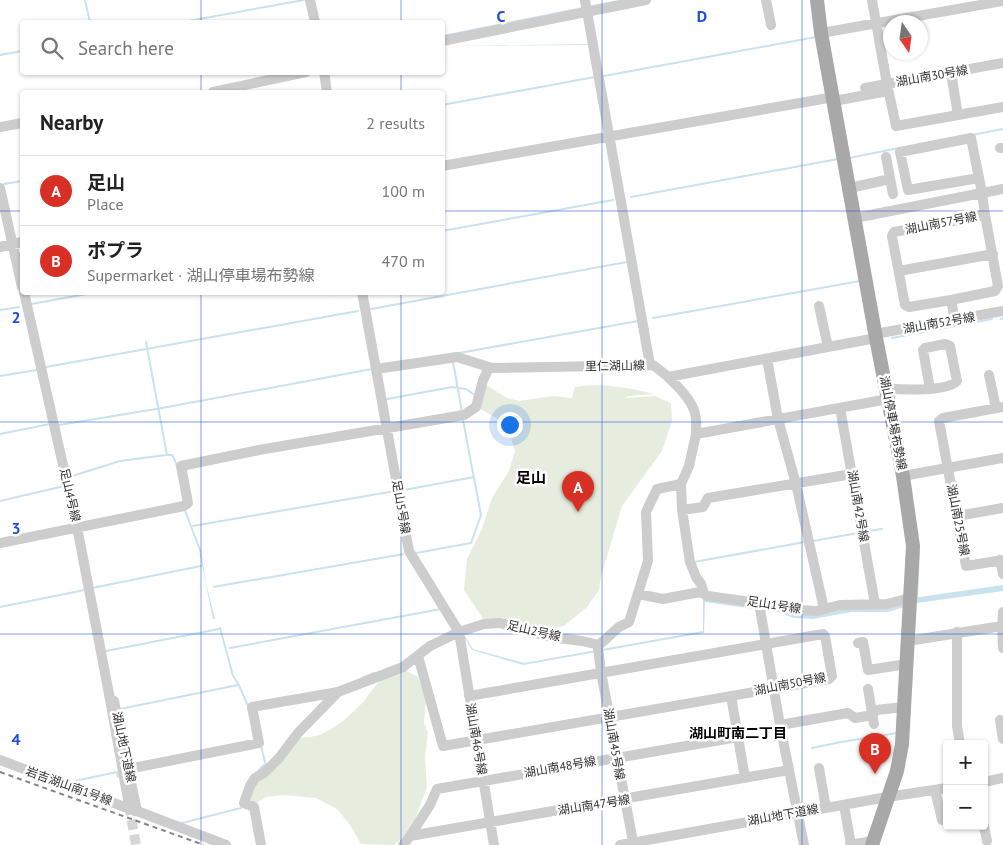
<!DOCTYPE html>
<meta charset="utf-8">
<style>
body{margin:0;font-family:"PT Sans","Noto Sans JP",sans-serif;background:#f2f2f2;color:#222}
.controls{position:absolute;right:15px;bottom:15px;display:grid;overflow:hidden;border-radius:5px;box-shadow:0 1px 4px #0004}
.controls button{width:45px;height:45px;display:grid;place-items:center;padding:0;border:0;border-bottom:1px solid #e0e0e0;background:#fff;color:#222;font:25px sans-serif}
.compass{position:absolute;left:883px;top:15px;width:45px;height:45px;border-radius:50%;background:#fff;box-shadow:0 1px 4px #0004;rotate:167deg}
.you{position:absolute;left:509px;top:424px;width:18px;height:18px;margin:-12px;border:4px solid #fff;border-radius:50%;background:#1a73e8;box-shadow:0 0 0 8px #1a73e833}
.badge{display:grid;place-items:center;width:32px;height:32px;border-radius:50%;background:#d93025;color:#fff;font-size:16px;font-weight:700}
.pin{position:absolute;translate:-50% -41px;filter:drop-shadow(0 1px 2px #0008)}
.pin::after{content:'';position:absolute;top:26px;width:18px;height:15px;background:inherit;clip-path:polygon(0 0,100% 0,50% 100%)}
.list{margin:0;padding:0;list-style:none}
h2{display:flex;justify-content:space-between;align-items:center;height:65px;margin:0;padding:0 20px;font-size:21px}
h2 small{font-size:16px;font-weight:400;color:#767676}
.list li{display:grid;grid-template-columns:32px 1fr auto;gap:15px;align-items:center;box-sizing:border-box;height:70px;padding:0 20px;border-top:1px solid #e0e0e0}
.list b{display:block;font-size:19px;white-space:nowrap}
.list p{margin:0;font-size:16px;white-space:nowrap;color:#767676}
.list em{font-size:16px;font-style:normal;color:#767676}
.icon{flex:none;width:28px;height:28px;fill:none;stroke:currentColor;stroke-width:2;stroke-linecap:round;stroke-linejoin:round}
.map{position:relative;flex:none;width:1003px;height:845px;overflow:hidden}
.search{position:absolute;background:#fff;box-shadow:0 1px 4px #0004;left:20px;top:20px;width:425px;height:55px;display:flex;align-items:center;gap:12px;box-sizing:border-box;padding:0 18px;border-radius:5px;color:#767676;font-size:19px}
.panel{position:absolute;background:#fff;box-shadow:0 1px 4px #0004;left:20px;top:90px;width:425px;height:205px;border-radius:5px}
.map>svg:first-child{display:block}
.green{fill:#e7edde}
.water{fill:#cae2ed}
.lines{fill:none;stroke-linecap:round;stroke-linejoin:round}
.stream{stroke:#cae2ed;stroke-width:2}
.minor-tunnel{stroke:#d6d6d6;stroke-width:10;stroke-dasharray:10 5;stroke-linecap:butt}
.minor{stroke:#cdcdcd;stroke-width:10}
.major{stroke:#a8a8a8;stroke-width:14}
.rail{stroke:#858585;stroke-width:2;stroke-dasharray:5 4;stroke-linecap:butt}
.grid{fill:none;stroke:#1d4ed8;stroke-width:1;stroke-opacity:0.55}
.labels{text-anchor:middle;stroke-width:5;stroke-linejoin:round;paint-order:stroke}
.street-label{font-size:12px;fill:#303030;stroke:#fff}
.neighbourhood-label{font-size:14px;font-weight:bold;fill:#000;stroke:#fff}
.quarter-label{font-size:15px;font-weight:bold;fill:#000;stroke:#fff}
.grid-label{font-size:16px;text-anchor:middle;font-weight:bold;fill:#1d4ed8;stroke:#fff;stroke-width:5;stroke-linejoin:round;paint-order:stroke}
</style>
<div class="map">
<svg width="1003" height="845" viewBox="0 0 1003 845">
<rect width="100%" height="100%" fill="#fff"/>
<path class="green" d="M 485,384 L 507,398 L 519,401 L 553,396 L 572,398 L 575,387 C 602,382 629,388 655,394 L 629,396 L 624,398 L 655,396 L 671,403 L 672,421 L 662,451 L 622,506 L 601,576 L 599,590 L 587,607 L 565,625 L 543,633 L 484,620 L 464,590 L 467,559 L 482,529 L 492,498 L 509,471 L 515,451 L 511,438 L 501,421 L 479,408 Z
M 405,670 L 418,677 L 426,701 L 424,723 L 428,732 L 425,758 L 427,787 L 415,819 L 403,837 L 394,845 L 361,844 L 350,825 L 337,809 L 316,798 L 283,795 L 266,797 L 254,805 L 246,804 L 251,787 L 295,737 C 322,742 346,720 364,701 C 370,693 376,684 384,677 C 389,673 399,672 405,670 Z"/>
<path class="water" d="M 618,0 L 629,0 L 443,37 L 443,35 Z
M 592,44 L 591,45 L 444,46 Z
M 183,508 L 185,508 L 201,550 L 206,583 L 215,619 L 213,619 L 199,550 Z
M 404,553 L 404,555 L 213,588 L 213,586 Z
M 1003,585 L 1003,591 L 917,603 L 888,612 L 851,612 L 813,619 L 794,618 L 777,612 L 705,602 L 704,633 L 523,665 L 472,650 L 435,589 L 473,649 L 524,663 L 703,631 L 703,597 L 837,609 Z
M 897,732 L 897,734 L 835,744 L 835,742 Z"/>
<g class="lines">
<path class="stream" d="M 85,0 L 90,22
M 183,22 L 304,0
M 0,55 L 22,51
M 604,76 L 816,37
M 442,105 L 595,77
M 972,135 L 1003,129
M 849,158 L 899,148
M 4,184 L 22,181
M 631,197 L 838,159
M 442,231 L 613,200
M 31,304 L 98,292
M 371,309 L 627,262
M 0,310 L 19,307
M 653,318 L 860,281
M 1001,319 L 1003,318
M 892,338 L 992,319
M 146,342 L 167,455 L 172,455 L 174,458 L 177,466
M 459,353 L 638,321
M 453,362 L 462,412
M 46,367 L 358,311
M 0,376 L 37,370
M 387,399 L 452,387 L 466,389 L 476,396
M 59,425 L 162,408 L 372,369
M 0,434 L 50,424
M 69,477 L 120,461 L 166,455
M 404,490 L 474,477
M 0,501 L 64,486
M 193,526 L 395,491
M 868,531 L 882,529
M 813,541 L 858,533
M 416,553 L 471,543 L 481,515 L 463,420
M 694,562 L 805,542
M 92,588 L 201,566
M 917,598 L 919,551
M 0,607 L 85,590
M 220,628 L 233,676 L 239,685 L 247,704 L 251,704
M 230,648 L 441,609
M 106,651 L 219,629
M 362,678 L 374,673
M 120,709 L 238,685
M 261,746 L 265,762
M 812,748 L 836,743
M 258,771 L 265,764
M 70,782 L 117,772 L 118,777
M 182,823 L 241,808 L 241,806"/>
<path class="minor-tunnel" d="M 129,805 L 136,845"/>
<path class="minor" d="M 310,0 L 315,22
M 585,0 L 650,365
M 766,0 L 771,25
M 872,0 L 887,84 L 1003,63
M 821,33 L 1003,1
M 442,41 L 646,0
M 324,72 L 327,92
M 865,88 L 887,84 L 896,126 L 958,115 L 951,73
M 213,92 L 306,72
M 834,101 L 888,91
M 958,115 L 1003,107
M 0,127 L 22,123
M 1000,148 L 1003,148
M 886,157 L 893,194
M 442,166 L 834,97
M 979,178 L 908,190 L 900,152 L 971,138 L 982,193 L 1003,189
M 0,188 L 22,287
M 850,188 L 890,179
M 855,218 L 982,193 L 985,215
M 0,247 L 22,242
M 899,271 L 993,254
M 24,292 L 77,527 L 110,699
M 362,292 L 376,369 L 457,357 L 492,368 L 653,365 C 666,374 688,394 694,410 C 697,417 696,427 696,434 L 888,399
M 951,300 L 909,307 L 905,305 L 892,236 L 894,232 L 985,215 L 998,286 L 995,291 L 951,300 L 955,320
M 819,306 L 828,347
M 875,334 L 1003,311
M 767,359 L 778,419 L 796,484 L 824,609
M 376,369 L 409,551 L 459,632 L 494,845
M 989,375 L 996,408
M 668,377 L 876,338
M 886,388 C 902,390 946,392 957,381 L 950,346 L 945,344 L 925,348 L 923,350 L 930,389
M 1003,407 L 943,418 L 939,421 L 966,566 L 1003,560
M 840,408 L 875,604
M 903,476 L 1003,458
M 681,484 L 682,510 L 690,562 L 696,577 L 701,584 L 704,594
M 681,484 L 689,466 L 696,434
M 682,510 L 703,507 L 708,498 L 852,474
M 957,516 L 1003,508
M 0,543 L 184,506 L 188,503 L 181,466 L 259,450 L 464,415 L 476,407 L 483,380 L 489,368
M 1000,560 L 1003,574
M 638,594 L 663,599 L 700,592 L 708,596 L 786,607 L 800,610 L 816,611 L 840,605 L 887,604 L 910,598
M 759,603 L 780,725 L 804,845
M 1002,626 L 1003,648
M 957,632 L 957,726 L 960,744
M 908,641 L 1002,626 L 1003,612
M 858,643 L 863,642 L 868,670 L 907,664
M 599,645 L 598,648 L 601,672 L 633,842
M 418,656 L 443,746 L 829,679 L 832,676 L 825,636 L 823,634 L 469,696
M 868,689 L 874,724
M 731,696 L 745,778
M 1000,720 L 1003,739
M 780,725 L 848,713 L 855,718 L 873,715 L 876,710 L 904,707
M 0,760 L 135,811
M 819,768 L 826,808
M 128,769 L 259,743 L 252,707 L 338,692
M 984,782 L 1003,778
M 935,790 L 942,820
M 129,805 L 110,699 L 114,701 L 137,811 L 226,845
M 844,805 L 851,845
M 984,826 L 987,841
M 410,836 L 430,805 L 437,789 L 738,737
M 261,845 L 254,807 L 244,803 L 250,786 L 255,778 L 264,773 L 279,758 L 298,733 L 338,692 L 403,667 L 430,646 L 459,632 L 484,624 L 500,623 L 550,637 L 582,641 L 599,645 L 619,627 L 629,622 L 648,561 L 646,512 L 657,489 L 681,484
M 403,845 L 410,836 L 789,770
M 620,845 L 887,797 L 947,788
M 850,845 L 873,841"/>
<path class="major" d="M 817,0 L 821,33 L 876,338 L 903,476 L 913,546 L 902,744 L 897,771 L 872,845"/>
<path class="rail" d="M 0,772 L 204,845"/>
</g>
<path class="grid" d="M 201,0 L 201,22M 401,0 L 401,22M 602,0 L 602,845M 802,0 L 802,845M 201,72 L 201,92M 401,72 L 401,92M 0,211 L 22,211M 442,211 L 1003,211M 201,292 L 201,845M 401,292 L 401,845M 0,422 L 1003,422M 0,634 L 1003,634"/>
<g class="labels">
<g class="street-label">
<text transform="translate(932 76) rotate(-10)" y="4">湖山南30号線</text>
<text transform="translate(941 223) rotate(-11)" y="4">湖山南57号線</text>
<text transform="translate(939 323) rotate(-10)" y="4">湖山南52号線</text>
<text transform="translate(615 366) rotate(-1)" y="4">里仁湖山線</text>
<text transform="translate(893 423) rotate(79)" y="4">湖山停車場布勢線</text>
<text transform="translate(70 495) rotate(77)" y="4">足山4号線</text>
<text transform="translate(858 506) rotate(80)" y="4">湖山南42号線</text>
<text transform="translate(401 507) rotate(80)" y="4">足山5号線</text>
<text transform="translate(958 520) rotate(79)" y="4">湖山南25号線</text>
<text transform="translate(774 605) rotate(9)" y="4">足山1号線</text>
<text transform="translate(534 631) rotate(13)" y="4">足山2号線</text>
<text transform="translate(790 684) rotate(-11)" y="4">湖山南50号線</text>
<text transform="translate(476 739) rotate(80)" y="4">湖山南46号線</text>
<text transform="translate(614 744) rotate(80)" y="4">湖山南45号線</text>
<text transform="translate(124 747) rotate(78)" y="4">湖山地下道線</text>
<text transform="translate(560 767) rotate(-10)" y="4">湖山南48号線</text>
<text transform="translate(69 786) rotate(20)" y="4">岩吉湖山南1号線</text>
<text transform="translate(594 805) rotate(-9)" y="4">湖山南47号線</text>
<text transform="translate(783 815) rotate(-10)" y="4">湖山地下道線</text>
</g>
<g class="neighbourhood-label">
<text x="738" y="738">湖山町南二丁目</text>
</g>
<g class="quarter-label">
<text x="531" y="483">足山</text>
</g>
</g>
<g class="grid-label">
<text x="501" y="22">C</text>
<text x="702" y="22">D</text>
<text x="16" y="323">2</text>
<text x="16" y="534">3</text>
<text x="16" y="745">4</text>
</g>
</svg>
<div class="controls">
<button>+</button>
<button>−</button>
</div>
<svg class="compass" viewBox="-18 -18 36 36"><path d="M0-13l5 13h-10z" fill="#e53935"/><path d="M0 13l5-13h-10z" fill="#767676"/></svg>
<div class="you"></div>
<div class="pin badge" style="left:578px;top:512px">A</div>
<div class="pin badge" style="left:875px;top:774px">B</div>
<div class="search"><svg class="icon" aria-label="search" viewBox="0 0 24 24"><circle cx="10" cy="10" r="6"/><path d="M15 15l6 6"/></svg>Search here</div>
<section class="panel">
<h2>Nearby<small>2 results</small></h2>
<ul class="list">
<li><span class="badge">A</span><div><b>足山</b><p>Place</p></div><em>100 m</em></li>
<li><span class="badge">B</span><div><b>ポプラ</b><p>Supermarket · 湖山停車場布勢線</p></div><em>470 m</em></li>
</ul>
</section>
</div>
